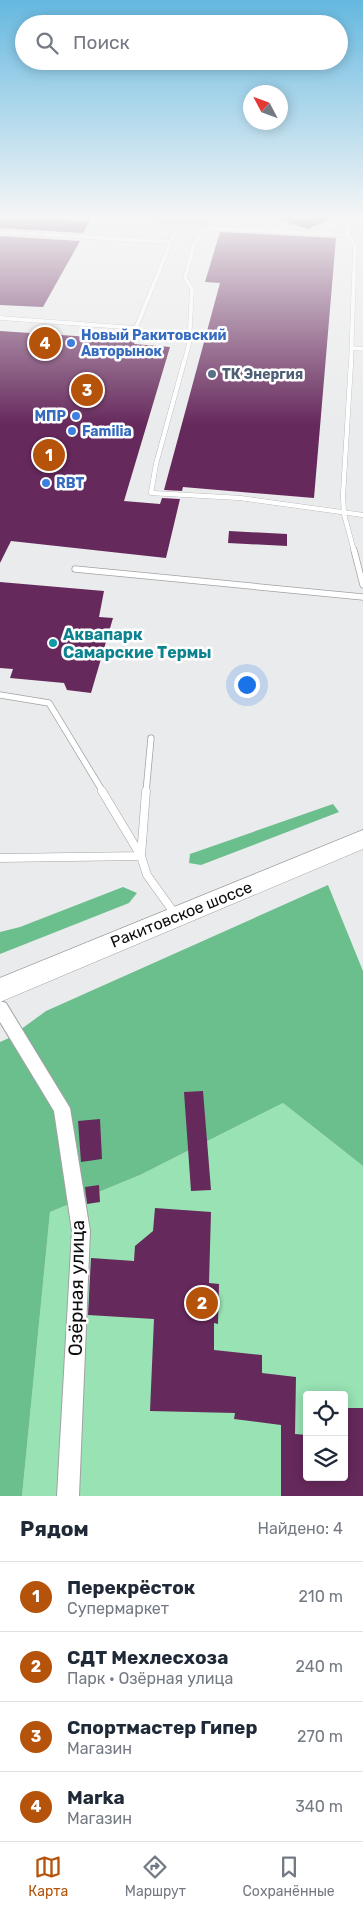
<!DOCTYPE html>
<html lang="ru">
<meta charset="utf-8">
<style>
body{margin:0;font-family:Rubik,sans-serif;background:#f6f6f7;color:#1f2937}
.controls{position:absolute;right:15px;bottom:15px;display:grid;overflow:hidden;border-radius:5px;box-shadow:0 2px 12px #0003}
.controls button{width:45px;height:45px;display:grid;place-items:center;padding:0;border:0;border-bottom:1px solid #e0e1e3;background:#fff;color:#1f2937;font:25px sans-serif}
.compass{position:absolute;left:243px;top:85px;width:45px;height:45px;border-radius:50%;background:#fff;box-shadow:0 2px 12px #0003;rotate:311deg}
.you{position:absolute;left:246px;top:684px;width:18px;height:18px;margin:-12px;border:4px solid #fff;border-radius:50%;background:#1a73e8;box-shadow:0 0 0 8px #1a73e833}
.badge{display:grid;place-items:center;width:32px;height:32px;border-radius:50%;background:#b45309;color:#fff;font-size:16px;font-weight:700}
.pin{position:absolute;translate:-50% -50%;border:2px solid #fff;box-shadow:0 1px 5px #0006}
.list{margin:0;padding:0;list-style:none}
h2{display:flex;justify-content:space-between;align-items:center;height:65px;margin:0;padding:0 20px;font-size:21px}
h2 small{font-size:16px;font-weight:400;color:#747a83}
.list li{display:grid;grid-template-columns:32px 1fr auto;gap:15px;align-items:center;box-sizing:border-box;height:70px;padding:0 20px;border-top:1px solid #e0e1e3}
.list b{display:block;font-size:19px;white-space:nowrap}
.list p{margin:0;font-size:16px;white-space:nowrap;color:#747a83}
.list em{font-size:16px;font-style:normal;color:#747a83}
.icon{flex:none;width:28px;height:28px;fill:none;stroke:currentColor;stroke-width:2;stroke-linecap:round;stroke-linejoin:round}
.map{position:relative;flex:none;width:363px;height:1496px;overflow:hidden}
.search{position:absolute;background:#fff;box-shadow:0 2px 12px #0003;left:15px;right:15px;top:15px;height:55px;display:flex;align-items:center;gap:12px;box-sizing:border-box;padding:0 18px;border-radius:28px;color:#747a83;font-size:19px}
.sheet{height:345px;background:#fff}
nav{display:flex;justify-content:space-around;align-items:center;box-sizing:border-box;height:70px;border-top:1px solid #e0e1e3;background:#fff;font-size:14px;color:#747a83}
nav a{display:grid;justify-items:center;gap:2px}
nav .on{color:#b45309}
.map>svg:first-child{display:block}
.green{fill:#98e2b4;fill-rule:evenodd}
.forest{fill:#6bbf8d}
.building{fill:#66295c}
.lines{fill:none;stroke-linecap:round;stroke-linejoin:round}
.lane-far3-casing{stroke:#a1a2a3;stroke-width:4.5}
.lane-far2-casing{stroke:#a1a2a3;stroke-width:5}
.lane-far1-casing{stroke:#a1a2a3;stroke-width:7}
.lane-casing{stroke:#a1a2a3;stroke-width:9}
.street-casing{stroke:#a1a2a3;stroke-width:2}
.primary-casing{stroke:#a1a2a3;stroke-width:1}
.lane-far3{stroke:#fff;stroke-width:4}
.lane-far2{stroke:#fff;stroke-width:4.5}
.lane-far1{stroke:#fff;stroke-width:5.5}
.lane{stroke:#fff;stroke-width:8}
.street{fill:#fff;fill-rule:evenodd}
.primary{fill:#fff;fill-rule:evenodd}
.shop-dot{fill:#3f7fe0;stroke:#fff;stroke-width:2}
.service-dot{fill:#5c6f8a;stroke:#fff;stroke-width:2}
.culture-dot{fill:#0f9aa8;stroke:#fff;stroke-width:2}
.labels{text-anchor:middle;stroke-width:5;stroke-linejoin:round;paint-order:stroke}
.far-shop-label{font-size:14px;font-weight:bold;fill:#366cbe;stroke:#fff;text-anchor:start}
.far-service-label{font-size:14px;font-weight:bold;fill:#4e5e75;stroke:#fff;text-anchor:start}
.culture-label{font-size:16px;font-weight:bold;fill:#0d838f;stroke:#fff;text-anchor:start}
.street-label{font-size:16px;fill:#0d0d0e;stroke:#fff}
.near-street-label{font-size:19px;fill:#0d0d0e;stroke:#fff}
</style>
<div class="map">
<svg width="363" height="1496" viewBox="0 0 363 1496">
<rect width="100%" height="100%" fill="#eaebec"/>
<path class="green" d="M 157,215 L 213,217 L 210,226 L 0,216 Z
M 283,1103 L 363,1166 L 363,1496 L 22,1496 L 50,1212 L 140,1175 ZM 307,1395 L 344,1395 L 344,1477 L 307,1477 Z"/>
<path class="forest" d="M 333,804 L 339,812 L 201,865 L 189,863 L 190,854 Z
M 328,885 L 363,971 L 363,1166 L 283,1103 L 140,1175 L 50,1212 L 22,1496 L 0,1496 L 0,1042 L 9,1038 L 46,1011 Z
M 123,887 L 137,893 L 129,903 L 0,954 L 0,932 L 20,927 Z"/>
<path class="building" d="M 274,215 L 335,215 L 336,216 L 308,229 L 274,218 Z
M 0,216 L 90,221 L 83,233 L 0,228 Z
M 220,232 L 336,238 L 314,498 L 183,487 L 182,491 L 164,490 L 220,283 L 205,282 Z
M 0,236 L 80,241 L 43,307 L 0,305 Z
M 0,331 L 136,340 L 134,344 L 170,347 L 124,501 L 160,504 L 162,498 L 180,499 L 166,558 L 11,541 L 0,563 Z
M 229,531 L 287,534 L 287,546 L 228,543 Z
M 0,582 L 104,591 L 99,617 L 113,618 L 91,693 L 67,690 L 64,683 L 10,678 L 13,669 L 0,668 Z
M 203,1091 L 211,1190 L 191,1191 L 184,1092 Z
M 100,1119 L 102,1159 L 81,1162 L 78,1121 Z
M 99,1185 L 100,1202 L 87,1204 L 85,1187 Z
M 155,1208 L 211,1212 L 209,1283 L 219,1284 L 218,1324 L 214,1323 L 214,1350 L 262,1355 L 262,1373 L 296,1377 L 295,1434 L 307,1435 L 307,1477 L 344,1477 L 344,1438 L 348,1438 L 346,1408 L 363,1408 L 363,1496 L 281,1496 L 281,1425 L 234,1419 L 235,1413 L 150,1411 L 154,1319 L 88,1315 L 91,1258 L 134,1261 L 135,1246 L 153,1231 Z"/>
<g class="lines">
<g class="lane-far3-casing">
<path id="lane-far3" d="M 239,215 L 277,229
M 339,215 L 363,219
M 230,229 L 234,215
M 0,232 L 171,242
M 316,233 L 347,218 L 348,235 L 355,246 L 351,363
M 0,318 L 136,328 L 177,227
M 352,348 L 363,349
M 184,363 L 189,344 L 192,289 L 185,278 L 194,244 L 207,228 L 348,235"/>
</g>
<g class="lane-far2-casing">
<path id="lane-far2" d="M 184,362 L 156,464 L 151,493 L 240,498 L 363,515
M 351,362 L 343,495 L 344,514 L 354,551"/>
</g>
<g class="lane-far1-casing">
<path id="lane-far1" d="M 354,550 L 363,585
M 75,569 L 363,597
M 0,695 L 49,703 L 103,792
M 146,792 L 151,738"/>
</g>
<g class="lane-casing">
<path id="lane" d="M 146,791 L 141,856 L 147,875 L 175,914
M 0,858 L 141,856 L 102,791"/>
</g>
<g class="street-casing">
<path id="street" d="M 0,1001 L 6,1003 L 70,1108 L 90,1231 L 79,1496 L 57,1496 L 72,1231 L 54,1111 L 0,1022 Z"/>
</g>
<g class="primary-casing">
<path id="primary" d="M 363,830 L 363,849 L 0,1002 L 0,978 Z"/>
</g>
<use href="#lane-far3" class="lane-far3"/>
<use href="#lane-far2" class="lane-far2"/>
<use href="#lane-far1" class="lane-far1"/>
<use href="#lane" class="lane"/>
<use href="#street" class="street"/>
<use href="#primary" class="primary"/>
</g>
<linearGradient id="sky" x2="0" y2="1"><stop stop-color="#65b8e0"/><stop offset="0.51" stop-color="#f6f6f6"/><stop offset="1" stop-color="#f6f6f6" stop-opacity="0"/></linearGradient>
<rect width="363" height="425" fill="url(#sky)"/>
<g class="shop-dot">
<circle cx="71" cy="343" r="5"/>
<circle cx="76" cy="416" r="5"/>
<circle cx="72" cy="431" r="5"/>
<circle cx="46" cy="483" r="5"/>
</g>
<circle class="service-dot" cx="212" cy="374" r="5"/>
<circle class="culture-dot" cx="53" cy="643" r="5"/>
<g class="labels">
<g class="far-shop-label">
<text x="81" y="340">Новый Ракитовский<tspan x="81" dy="16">Авторынок</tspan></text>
<text x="66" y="421" text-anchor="end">МПР</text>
<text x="82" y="436">Familia</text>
<text x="56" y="488">RBT</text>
</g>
<g class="far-service-label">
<text x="222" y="379">ТК Энергия</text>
</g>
<g class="culture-label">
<text x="63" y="640">Аквапарк<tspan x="63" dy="18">Самарские Термы</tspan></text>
</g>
<g class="street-label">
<text transform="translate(181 914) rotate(-22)" y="6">Ракитовское шоссе</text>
</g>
<g class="near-street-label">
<text transform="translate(76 1288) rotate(-89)" y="7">Озёрная улица</text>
</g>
</g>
</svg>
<div class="controls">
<button><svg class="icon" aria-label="locate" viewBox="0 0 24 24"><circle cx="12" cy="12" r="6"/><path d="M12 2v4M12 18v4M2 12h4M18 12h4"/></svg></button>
<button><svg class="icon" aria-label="layers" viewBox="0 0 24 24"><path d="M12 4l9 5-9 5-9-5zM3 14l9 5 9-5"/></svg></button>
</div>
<svg class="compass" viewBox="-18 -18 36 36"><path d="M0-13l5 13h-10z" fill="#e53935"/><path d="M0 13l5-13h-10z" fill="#747a83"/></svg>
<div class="you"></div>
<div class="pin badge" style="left:49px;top:455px">1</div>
<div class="pin badge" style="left:202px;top:1303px">2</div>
<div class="pin badge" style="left:87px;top:390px">3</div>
<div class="pin badge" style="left:45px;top:343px">4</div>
<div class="search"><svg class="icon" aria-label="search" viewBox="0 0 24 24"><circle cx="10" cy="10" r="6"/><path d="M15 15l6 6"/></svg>Поиск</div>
</div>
<section class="sheet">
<h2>Рядом<small>Найдено: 4</small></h2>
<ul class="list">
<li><span class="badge">1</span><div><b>Перекрёсток</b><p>Супермаркет</p></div><em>210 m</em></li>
<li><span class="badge">2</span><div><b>СДТ Мехлесхоза</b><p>Парк · Озёрная улица</p></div><em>240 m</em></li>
<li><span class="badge">3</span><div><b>Спортмастер Гипер</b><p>Магазин</p></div><em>270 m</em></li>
<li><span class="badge">4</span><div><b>Marka</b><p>Магазин</p></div><em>340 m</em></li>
</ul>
</section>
<nav>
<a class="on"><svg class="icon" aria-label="map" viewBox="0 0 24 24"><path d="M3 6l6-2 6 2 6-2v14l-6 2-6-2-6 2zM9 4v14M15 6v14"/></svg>Карта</a>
<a><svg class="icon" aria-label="directions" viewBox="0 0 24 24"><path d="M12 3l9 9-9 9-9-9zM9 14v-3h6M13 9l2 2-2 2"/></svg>Маршрут</a>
<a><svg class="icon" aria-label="saved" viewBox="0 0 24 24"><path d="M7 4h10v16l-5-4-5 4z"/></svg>Сохранённые</a>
</nav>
